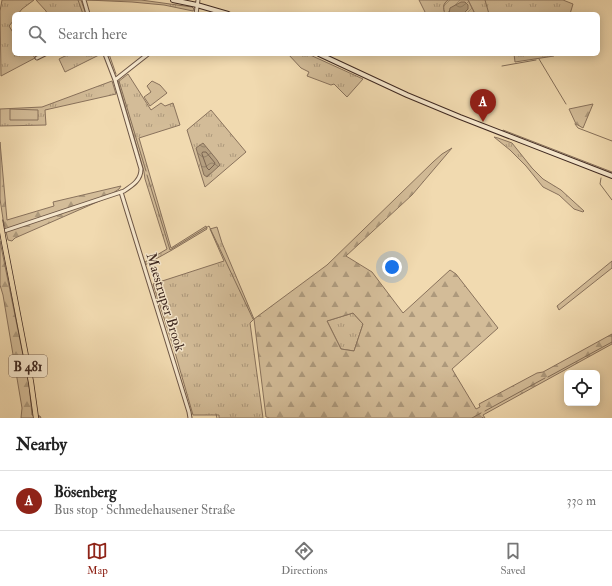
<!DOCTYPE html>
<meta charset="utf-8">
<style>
body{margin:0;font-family:"IM FELL Double Pica",serif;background:#f6f6f6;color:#222}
.controls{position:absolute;right:12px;bottom:12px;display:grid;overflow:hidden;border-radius:6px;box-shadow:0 2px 10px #0003}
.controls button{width:36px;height:36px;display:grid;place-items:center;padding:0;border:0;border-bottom:1px solid #e0e0e0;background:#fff;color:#222;font:20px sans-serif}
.you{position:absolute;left:392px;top:267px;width:14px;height:14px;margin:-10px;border:3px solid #fff;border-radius:50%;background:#1a73e8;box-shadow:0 0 0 6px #1a73e833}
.badge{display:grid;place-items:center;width:26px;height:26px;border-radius:50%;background:#8f2418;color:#fff;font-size:13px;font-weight:700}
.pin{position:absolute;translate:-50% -33px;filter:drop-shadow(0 1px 2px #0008)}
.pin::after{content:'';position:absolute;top:21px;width:14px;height:12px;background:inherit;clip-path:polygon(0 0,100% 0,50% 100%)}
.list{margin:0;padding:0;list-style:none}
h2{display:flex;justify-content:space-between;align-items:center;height:52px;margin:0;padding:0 16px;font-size:17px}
h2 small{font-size:13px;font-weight:400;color:#767676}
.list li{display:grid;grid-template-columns:26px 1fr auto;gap:12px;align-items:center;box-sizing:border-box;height:60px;padding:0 16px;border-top:1px solid #e0e0e0}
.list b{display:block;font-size:15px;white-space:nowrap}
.list p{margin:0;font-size:13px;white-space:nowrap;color:#767676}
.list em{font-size:13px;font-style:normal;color:#767676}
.icon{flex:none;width:22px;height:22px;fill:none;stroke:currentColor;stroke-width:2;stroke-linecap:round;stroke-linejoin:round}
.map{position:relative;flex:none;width:612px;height:418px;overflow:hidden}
.search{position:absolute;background:#fff;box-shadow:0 2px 10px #0003;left:12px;right:12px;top:12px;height:44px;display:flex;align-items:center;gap:10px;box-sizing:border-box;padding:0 14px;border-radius:6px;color:#767676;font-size:15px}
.sheet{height:112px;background:#fff}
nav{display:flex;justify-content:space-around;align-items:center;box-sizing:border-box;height:56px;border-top:1px solid #e0e0e0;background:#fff;font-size:11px;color:#767676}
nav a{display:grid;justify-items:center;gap:2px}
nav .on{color:#8f2418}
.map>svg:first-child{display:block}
.grass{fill:url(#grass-tufts);stroke:#89725c}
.forest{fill:url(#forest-firs);stroke:#89725c;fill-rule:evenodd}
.park{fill:#d3bc98;stroke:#89725c}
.garden{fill:url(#garden-furrows);stroke:#89725c}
.water{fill:url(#water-waves);stroke:#856f59}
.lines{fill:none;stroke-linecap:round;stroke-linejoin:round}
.shore{stroke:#7a6450;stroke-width:1}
.stream{stroke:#856f59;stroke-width:1}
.street-casing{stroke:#6c5545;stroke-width:5}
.secondary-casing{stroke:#3f2921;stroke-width:6}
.primary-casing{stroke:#3f2921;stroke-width:6}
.street{stroke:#f6e7cc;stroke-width:3}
.secondary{stroke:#f6e7cc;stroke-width:4}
.primary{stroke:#f1dab0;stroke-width:4.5}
.primary-bridge-casing{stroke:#3f2921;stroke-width:6;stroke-linecap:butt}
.primary-bridge{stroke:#f1dab0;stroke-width:4.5}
.labels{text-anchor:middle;stroke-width:3;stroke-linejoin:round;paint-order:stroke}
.shield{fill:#f6e7cc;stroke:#766254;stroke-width:1}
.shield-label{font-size:13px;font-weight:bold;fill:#3f2921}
.street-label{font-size:14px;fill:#3f2921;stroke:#f6e7cc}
</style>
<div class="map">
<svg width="612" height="418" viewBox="0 0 612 418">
<defs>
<pattern id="grass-tufts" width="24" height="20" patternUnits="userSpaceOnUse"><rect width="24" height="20" fill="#d3bc98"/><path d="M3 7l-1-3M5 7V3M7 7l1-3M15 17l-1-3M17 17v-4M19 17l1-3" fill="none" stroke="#ad997c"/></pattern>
<pattern id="forest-firs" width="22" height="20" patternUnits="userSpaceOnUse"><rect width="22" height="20" fill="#d3bc98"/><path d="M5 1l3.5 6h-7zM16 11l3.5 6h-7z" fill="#ad997c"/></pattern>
<pattern id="garden-furrows" width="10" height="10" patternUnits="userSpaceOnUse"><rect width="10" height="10" fill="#d3bc98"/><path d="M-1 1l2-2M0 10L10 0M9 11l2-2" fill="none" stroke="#ad997c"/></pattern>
<pattern id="water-waves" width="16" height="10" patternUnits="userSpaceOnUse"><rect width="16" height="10" fill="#b49e7f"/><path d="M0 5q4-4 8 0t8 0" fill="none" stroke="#948168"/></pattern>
</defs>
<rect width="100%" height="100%" fill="#f1dab0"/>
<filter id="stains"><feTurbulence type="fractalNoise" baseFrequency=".005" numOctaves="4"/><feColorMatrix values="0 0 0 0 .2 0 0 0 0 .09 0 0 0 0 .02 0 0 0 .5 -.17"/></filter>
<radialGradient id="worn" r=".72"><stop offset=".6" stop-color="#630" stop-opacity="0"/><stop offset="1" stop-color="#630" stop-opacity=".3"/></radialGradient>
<path class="grass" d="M 2,0 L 34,0 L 22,9 L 18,14 L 14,14 L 14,20 L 9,26 L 14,34 L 14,54 L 32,54 L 35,58 L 1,76 L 0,11 Z
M 36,0 L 81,0 L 86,14 L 47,14 L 46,11 Z
M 87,0 L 141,0 L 192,7 L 194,9 L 193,11 L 164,5 L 132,2 Z
M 419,0 L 448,0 C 443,4 443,7 445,14 L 426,14 Z
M 468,0 L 563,0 L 573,4 L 570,14 L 475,14 Z
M 69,54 L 101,54 L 65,72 L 59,59 Z
M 288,54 L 308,54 L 363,79 L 347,97 L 334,84 L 331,85 L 307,76 L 309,72 L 301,68 Z
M 514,54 L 555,54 L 554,56 L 515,62 Z
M 128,74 L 151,110 L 161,103 L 165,106 L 173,103 L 180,125 L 139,138 L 171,248 L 206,226 L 207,229 L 172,250 L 145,265 L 145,262 L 167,249 L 145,179 L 144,172 L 118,82 Z
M 112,81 L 116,94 L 45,110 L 46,125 L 0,126 L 0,109 L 42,107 Z
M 211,110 L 246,152 L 205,187 L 187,130 Z
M 503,130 L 612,172 L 612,173 L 502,132 Z
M 494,137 L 498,138 L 512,143 L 532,168 L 543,179 L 561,190 L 584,211 L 583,212 L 574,209 L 559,195 L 543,187 L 526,166 L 510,150 Z
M 217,227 L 222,243 L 254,319 L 250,323 L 263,418 L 219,418 L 219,415 L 193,415 L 174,349 L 153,284 L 224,261 L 210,229 Z
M 353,313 L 363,324 L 354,351 L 341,349 L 327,321 Z"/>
<path class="forest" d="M 593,104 L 583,128 L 576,124 L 569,109 Z
M 0,142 L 7,220 L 54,206 L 53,202 L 121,186 L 119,189 L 104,199 L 15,238 L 12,241 L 8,240 L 3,219 L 0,199 Z
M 452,148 L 412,195 L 346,256 L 372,272 L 403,313 L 450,270 L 456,274 L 498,328 L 452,369 L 476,409 L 480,407 L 479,404 L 537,373 L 543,372 L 612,334 L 612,344 L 483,415 L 485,418 L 270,418 L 266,417 L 254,319 L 327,265 L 433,162 L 442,154 ZM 353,313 L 363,324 L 354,351 L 341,349 L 327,321 Z
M 0,241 L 29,385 L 32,415 L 40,416 L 41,418 L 21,418 L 22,408 L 3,295 L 0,285 Z
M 612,261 L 612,268 L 559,310 L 557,306 Z"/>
<path class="park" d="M 152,81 L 160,85 L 167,93 L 150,106 L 144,97 L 151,92 L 147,86 Z
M 10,109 L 38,110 L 38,120 L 10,120 Z"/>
<path class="garden" d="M 448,0 L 468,0 L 475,14 L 445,14 C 443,7 443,4 448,0 Z"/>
<path class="water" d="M 461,2 L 465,2 L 468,5 L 468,9 L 463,14 L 449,14 L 450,8 Z
M 203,143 L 217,160 L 220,165 L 219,166 L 207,177 L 204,175 L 196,148 Z"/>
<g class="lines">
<path class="shore" d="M 203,152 L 206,152 L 215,163 L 214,165 L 209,170 L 207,168 L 202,154 Z"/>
<path class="stream" d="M 78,0 L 83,14
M 485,0 L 489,14
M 109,54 L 116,74
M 539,59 L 566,104
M 502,66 L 536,60
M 119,81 L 146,171
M 575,124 L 578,128 L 612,141
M 147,175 L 170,250 L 209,226 L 253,319
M 601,178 L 600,184 L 612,200
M 548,377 L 612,342
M 485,411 L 545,378
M 216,414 L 217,418
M 482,417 L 483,418
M 472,418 L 481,413"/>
<g class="street-casing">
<path id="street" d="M 84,0 L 88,14
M 196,14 L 198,0
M 37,58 L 45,54
M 115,80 L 148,54
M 121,192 L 189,412 L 190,418
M 1,232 L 124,191 C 133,185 141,180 141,169 L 115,80 L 105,54"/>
</g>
<g class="secondary-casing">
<path id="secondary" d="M 173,0 L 197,5 L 228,14
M 319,54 L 407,95 L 460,117 L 612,176"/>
</g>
<g class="primary-casing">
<path id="primary" d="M 4,242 L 31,382 L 36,418"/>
</g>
<use href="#street" class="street"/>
<use href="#secondary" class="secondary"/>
<use href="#primary" class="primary"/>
<g class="primary-bridge-casing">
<path id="primary-bridge" d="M 0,220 L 4,242"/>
</g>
<use href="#primary-bridge" class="primary-bridge"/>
</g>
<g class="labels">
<rect class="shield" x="9" y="355" width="38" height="22" rx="3"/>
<g class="shield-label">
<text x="28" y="371">B 481</text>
</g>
<g class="street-label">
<text transform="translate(166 302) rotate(73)" y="5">Maestruper Brook</text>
</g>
</g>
<rect width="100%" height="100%" filter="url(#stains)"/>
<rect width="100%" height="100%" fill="url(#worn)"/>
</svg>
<div class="controls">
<button><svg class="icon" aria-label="locate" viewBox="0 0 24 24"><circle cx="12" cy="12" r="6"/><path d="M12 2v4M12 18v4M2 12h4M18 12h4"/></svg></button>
</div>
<div class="you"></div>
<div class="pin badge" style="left:483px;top:122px">A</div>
<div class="search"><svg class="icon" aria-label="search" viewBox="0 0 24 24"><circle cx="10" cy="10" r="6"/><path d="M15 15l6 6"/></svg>Search here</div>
</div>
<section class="sheet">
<h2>Nearby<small></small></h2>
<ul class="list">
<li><span class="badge">A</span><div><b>Bösenberg</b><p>Bus stop · Schmedehausener Straße</p></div><em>330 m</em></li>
</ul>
</section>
<nav>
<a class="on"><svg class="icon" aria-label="map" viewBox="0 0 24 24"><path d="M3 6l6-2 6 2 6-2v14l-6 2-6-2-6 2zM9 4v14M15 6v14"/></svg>Map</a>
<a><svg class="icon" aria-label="directions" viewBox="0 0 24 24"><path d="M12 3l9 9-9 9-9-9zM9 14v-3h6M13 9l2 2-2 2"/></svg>Directions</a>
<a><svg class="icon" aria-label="saved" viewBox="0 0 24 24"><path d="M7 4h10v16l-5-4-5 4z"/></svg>Saved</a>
</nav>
